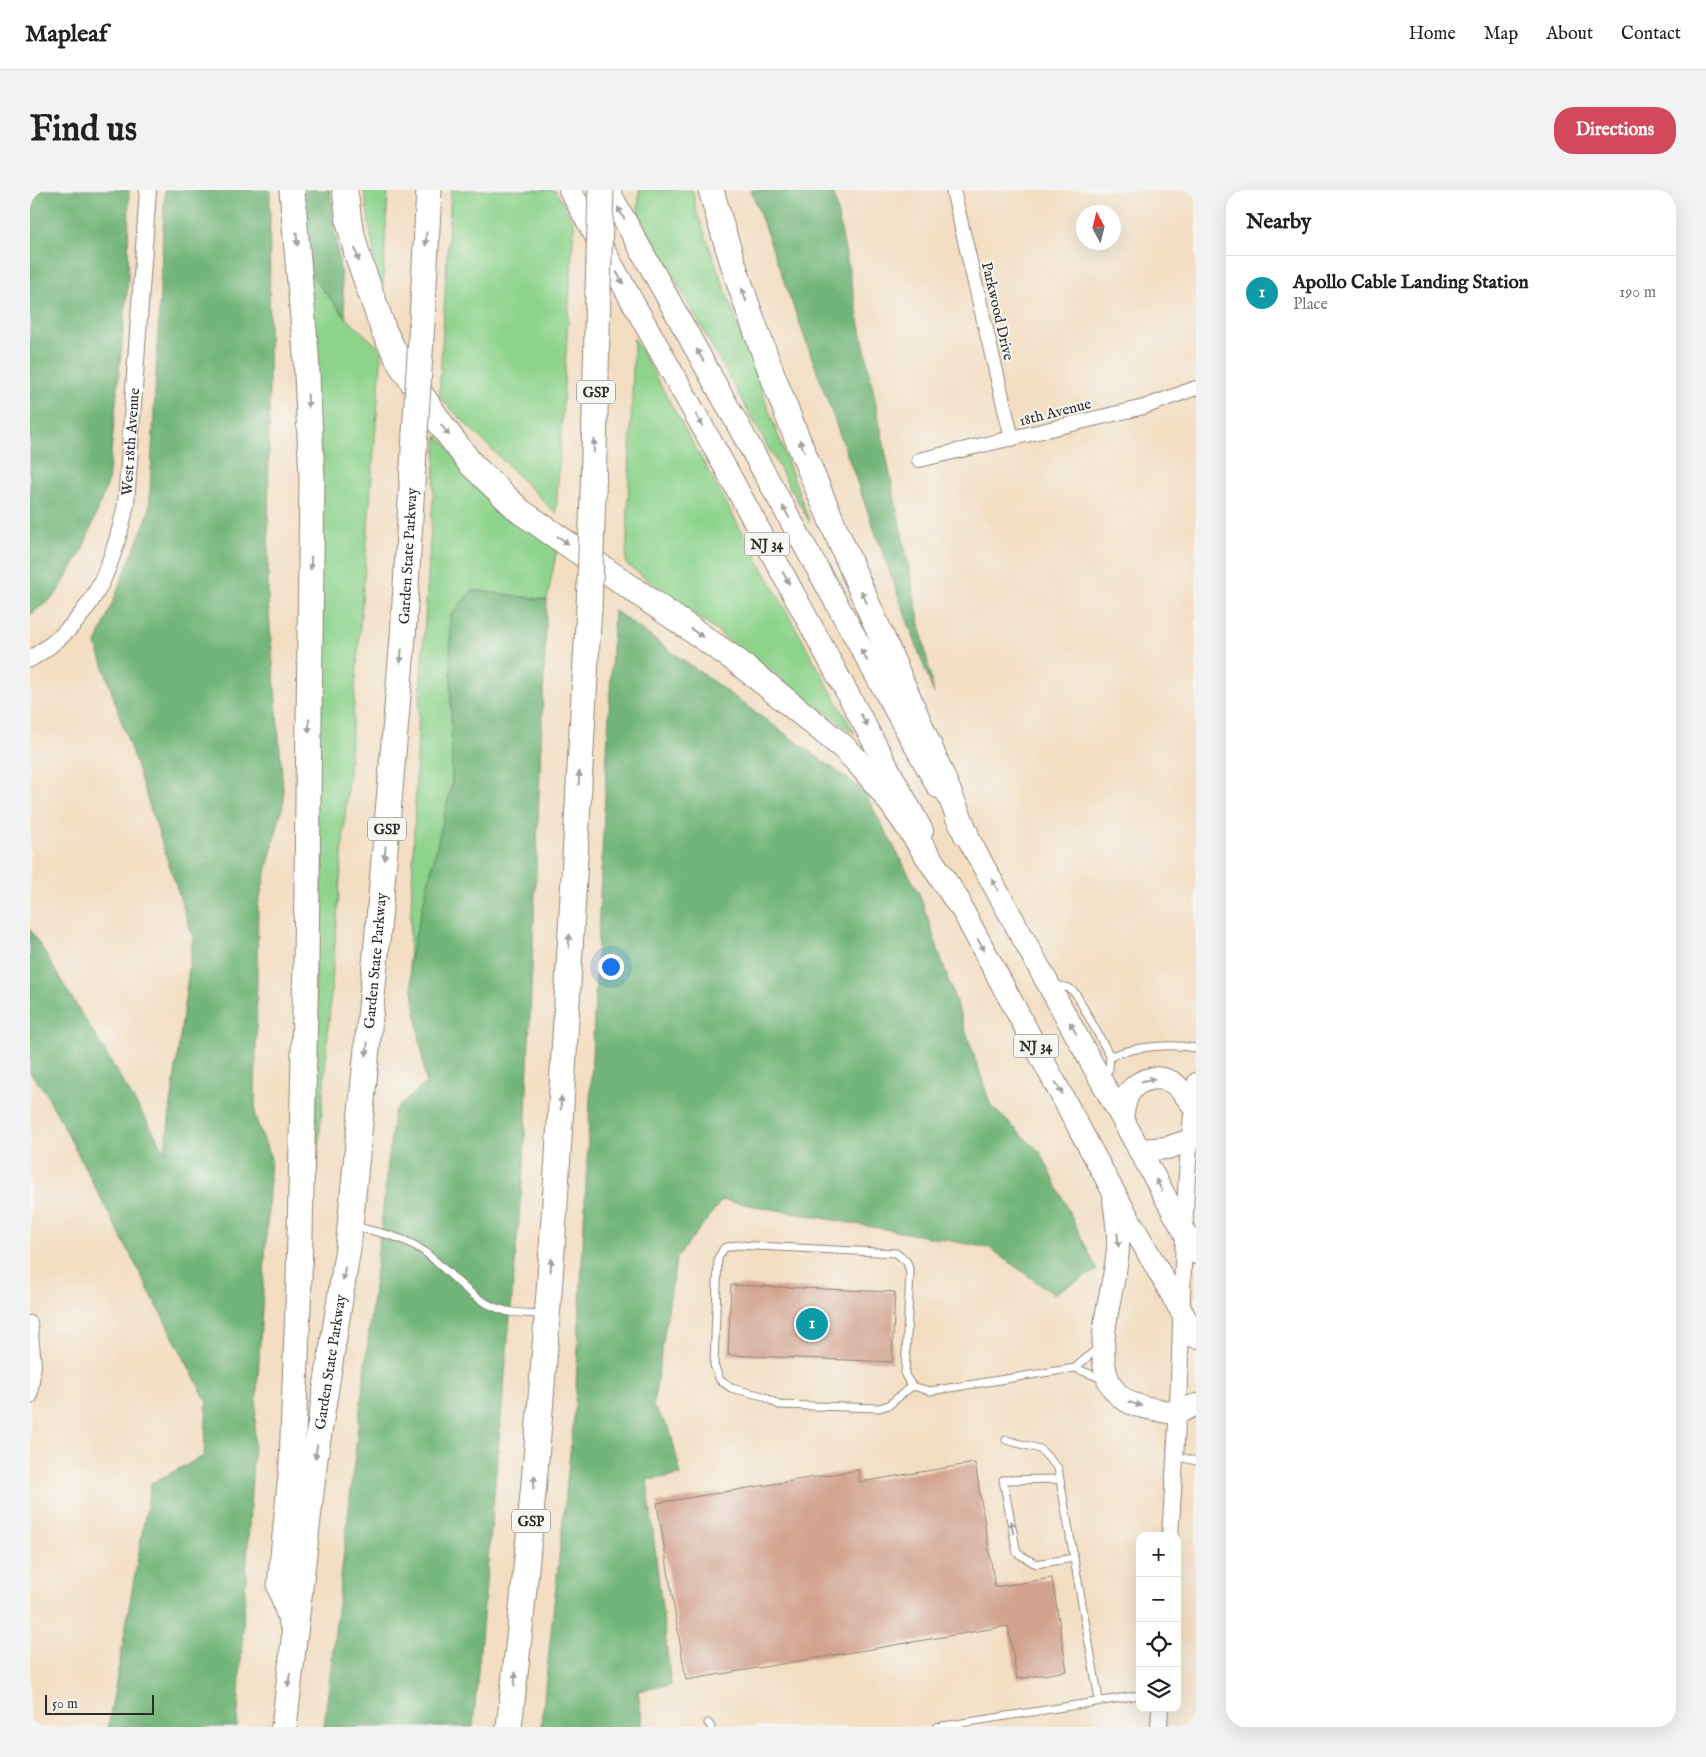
<!DOCTYPE html>
<meta charset="utf-8">
<style>
body{margin:0;font-family:"IM FELL English",serif;background:#f2f2f2;color:#202124}
.controls{position:absolute;right:15px;bottom:15px;display:grid;overflow:hidden;border-radius:10px;box-shadow:0 5px 20px #0002}
.controls button{width:45px;height:45px;display:grid;place-items:center;padding:0;border:0;border-bottom:1px solid #e0e0e0;background:#fff;color:#202124;font:25px sans-serif}
.compass{position:absolute;left:1046px;top:15px;width:45px;height:45px;border-radius:50%;background:#fff;box-shadow:0 5px 20px #0002;rotate:353deg}
.scale{position:absolute;left:15px;bottom:12px;width:109px;box-sizing:border-box;padding-left:5px;border:2px solid #2b2b2b;border-top:0;font-size:14px;line-height:18px;white-space:nowrap;color:#2b2b2b;-webkit-text-stroke:4px #f6f6f2;paint-order:stroke}
.you{position:absolute;left:580px;top:776px;width:18px;height:18px;margin:-12px;border:4px solid #fff;border-radius:50%;background:#1a73e8;box-shadow:0 0 0 8px #1a73e833}
.badge{display:grid;place-items:center;width:32px;height:32px;border-radius:50%;background:#d1495b;color:#fff;font-size:16px;font-weight:700}
.pin{position:absolute;translate:-50% -50%;border:2px solid #fff;box-shadow:0 1px 5px #0006}
.list{margin:0;padding:0;list-style:none}
h2{display:flex;justify-content:space-between;align-items:center;height:65px;margin:0;padding:0 20px;font-size:21px}
h2 small{font-size:16px;font-weight:400;color:#757577}
.list li{display:grid;grid-template-columns:32px 1fr auto;gap:15px;align-items:center;box-sizing:border-box;height:75px;padding:0 20px;border-top:1px solid #e0e0e0}
.list b{display:block;font-size:19px;white-space:nowrap}
.list p{margin:0;font-size:16px;white-space:nowrap;color:#757577}
.list em{font-size:16px;font-style:normal;color:#757577}
.icon{flex:none;width:28px;height:28px;fill:none;stroke:currentColor;stroke-width:2;stroke-linecap:round;stroke-linejoin:round}
.map{position:relative;flex:none;width:1166px;height:1537px;overflow:hidden;border-radius:20px}
header{display:flex;align-items:center;gap:30px;box-sizing:border-box;height:70px;padding:0 25px;background:#fff;border-bottom:1px solid #e0e0e0}
header strong{font-size:24px}
nav{display:flex;gap:28px;margin-inline-start:auto;font-size:18px}
.intro{display:flex;align-items:center;justify-content:space-between;box-sizing:border-box;height:120px;padding:0 30px}
h1{margin:0;font-size:35px}
.button{padding:12px 22px;border-radius:20px;background:#d1495b;color:#fff;font-size:18px;font-weight:700}
main{display:flex;gap:30px;padding:0 30px}
aside{flex:1;background:#fff;border-radius:20px;box-shadow:0 5px 20px #0002}
.map>svg:first-child{display:block}
.green{fill:#8ed38c;stroke:#5c7f5c}
.forest{fill:#72b578;stroke:#4e7052}
.building{fill:#d2a28e}
.lines{fill:none;stroke-linecap:round;stroke-linejoin:round}
.service-casing{stroke:#8f8476;stroke-width:9}
.minor-casing{stroke:#8f8476;stroke-width:16}
.tertiary-casing{stroke:#8f8476;stroke-width:18}
.trunk-casing{stroke:#8f8476;stroke-width:24}
.motorway-casing{stroke:#8f8476;stroke-width:27}
.service{stroke:#fff;stroke-width:7}
.minor{stroke:#fff;stroke-width:14}
.tertiary{stroke:#fff;stroke-width:16}
.trunk{stroke:#fff;stroke-width:22}
.motorway{stroke:#fff;stroke-width:25}
.motorway-bridge-casing{stroke:#8f8476;stroke-width:27;stroke-linecap:butt}
.motorway-bridge{stroke:#fff;stroke-width:25}
.oneway{fill:#a0a0a0}
.labels{text-anchor:middle;stroke-width:4;stroke-linejoin:round;paint-order:stroke}
.shield{fill:#f6f6f2;stroke:#686867;stroke-width:1}
.shield-label{font-size:14px;font-weight:bold;fill:#2b2b2b}
.street-label{font-size:15px;fill:#2b2b2b;stroke:#f6f6f2}
</style>
<header>
<strong>Mapleaf</strong>
<nav><a>Home</a><a>Map</a><a>About</a><a>Contact</a></nav>
</header>
<div class="intro"><h1>Find us</h1><a class="button">Directions</a></div>
<main>
<div class="map">
<svg width="1166" height="1537" viewBox="0 0 1166 1537">
<rect width="100%" height="100%" fill="#f6f6f2"/>
<filter id="ink" filterUnits="userSpaceOnUse"><feTurbulence type="fractalNoise" baseFrequency=".02" numOctaves="2"/><feDisplacementMap in="SourceGraphic" scale="10" xChannelSelector="R" yChannelSelector="G"/><feConvolveMatrix kernelMatrix="1 2 1 2 8 2 1 2 1" color-interpolation-filters="sRGB"/></filter>
<filter id="wash" filterUnits="userSpaceOnUse"><feTurbulence type="fractalNoise" baseFrequency=".0096" numOctaves="4" result="noise"/><feDisplacementMap in="SourceGraphic" scale="20" xChannelSelector="R" yChannelSelector="G"/><feGaussianBlur stdDeviation="1.12" result="paint"/><feColorMatrix in="noise" values="0 0 0 0 0 0 0 0 0 0 0 0 0 0 0 0 0 1.4 0 .05"/><feComposite in="paint" operator="in"/></filter>
<g filter="url(#wash)">
<rect width="100%" height="100%" fill="#f3dec2"/>
<path class="green" d="M 334,0 L 358,0 L 352,117 Z
M 421,0 L 525,0 L 544,33 L 526,324 L 409,207 Z
M 609,0 L 663,0 L 666,20 L 780,333 L 608,23 Z
M 280,84 L 316,128 L 352,160 L 287,981 Z
M 604,148 L 825,544 L 596,374 Z
M 407,246 L 527,359 L 517,410 L 442,400 L 420,427 L 422,593 L 379,773 L 388,537 Z"/>
<path class="forest" d="M 0,0 L 99,0 L 98,92 L 78,293 L 52,361 L 25,406 L 0,425 Z
M 135,0 L 240,0 L 238,411 L 254,610 L 228,715 L 225,927 L 241,968 L 207,1537 L 78,1537 L 121,1293 L 174,1266 L 177,1212 L 15,901 L 0,883 L 0,739 L 135,961 L 163,747 L 66,454 L 119,322 Z
M 274,0 L 300,0 L 316,128 L 280,84 Z
M 721,0 L 803,0 L 904,504 Z
M 442,400 L 517,410 L 494,973 L 443,1537 L 294,1537 L 364,921 L 396,893 L 379,773 L 422,593 L 420,427 Z
M 584,420 L 833,600 L 889,703 L 961,916 L 1011,963 L 1067,1080 L 1023,1104 L 960,1058 L 692,1010 L 646,1069 L 623,1216 L 640,1240 L 651,1285 L 617,1290 L 641,1495 L 608,1501 L 613,1537 L 511,1537 L 545,1216 Z"/>
<g id="blocks">
<path class="building" d="M 701,1095 L 865,1102 L 862,1172 L 698,1165 Z
M 945,1273 L 965,1397 L 1022,1388 L 1037,1481 L 987,1489 L 978,1436 L 656,1490 L 627,1313 L 828,1280 L 830,1292 Z"/>
</g>
</g>
<g filter="url(#ink)">
<use href="#blocks" fill-opacity="0" stroke="#8f8476" stroke-width="1"/>
<g class="lines">
<g class="service-casing">
<path id="service" d="M 1023,794 L 1039,798 L 1046,804 L 1080,866 L 1079,879 L 1073,887
M 1080,866 C 1109,856 1136,853 1166,858
M 323,1036 C 346,1042 372,1046 392,1060 C 421,1081 440,1112 476,1121 C 487,1124 502,1123 514,1124
M 1070,1156 L 1045,1178 L 1075,1190
M 882,1196 L 859,1215 L 849,1218 L 749,1215 L 733,1206 L 701,1198 L 690,1190 L 684,1175 L 688,1068 L 694,1058 L 707,1055 L 866,1063 L 877,1072 L 880,1083 L 875,1185 L 882,1196 L 900,1201 L 1045,1178
M 976,1250 L 1010,1259 L 1028,1278 L 1069,1510
M 1146,1266 L 1166,1271
M 1029,1289 L 973,1290 L 987,1363 L 1006,1374 L 1044,1368
M 678,1533 L 681,1537
M 907,1537 L 1110,1505"/>
</g>
<g class="minor-casing">
<path id="minor" d="M 923,0 L 982,249
M 889,270 L 1114,217 L 1166,198
M 0,1133 L 4,1175 L 0,1207"/>
</g>
<g class="tertiary-casing">
<g id="tertiary">
<path id="s1" d="M 0,469 C 61,433 82,381 96,314 L 118,0"/>
<path d="M 1140,1346 C 1145,1275 1149,1204 1151,1134 C 1154,1052 1155,972 1166,891"/>
<path d="M 1129,1537 L 1130,1518"/>
</g>
</g>
<g class="trunk-casing">
<path id="trunk" d="M 540,0 L 695,277 L 892,641
M 578,0 L 908,597
M 927,628 L 1166,1063
M 920,697 L 1083,1001 L 1166,1147
M 1092,926 C 1094,920 1094,913 1097,907 C 1105,888 1132,882 1147,896 C 1153,902 1158,909 1163,915
M 1109,960 L 1137,958 L 1158,951
M 1084,1010 C 1086,1026 1089,1043 1088,1059 C 1085,1108 1042,1206 1118,1218 C 1127,1219 1140,1224 1149,1222 C 1154,1221 1160,1216 1166,1215"/>
</g>
<g class="motorway-casing">
<g id="motorway">
<path d="M 262,0 L 276,164 L 282,288 L 276,772 L 269,1089 L 262,1274 L 250,1397 L 265,1442"/>
<path d="M 315,0 L 319,32 L 327,64 L 354,141 L 370,173 L 412,236 L 441,274 L 490,321 L 707,471 L 812,556 C 859,600 892,659 928,712"/>
<path d="M 681,0 C 742,221 850,432 936,644"/>
<path d="M 392,132 L 399,0"/>
<path d="M 563,305 L 568,100"/>
<path id="s2" d="M 254,1537 L 285,1268 L 318,1058 L 346,764 L 373,447 L 385,243"/>
<path d="M 479,1537 C 523,1166 537,791 559,418"/>
</g>
</g>
<use href="#service" class="service"/>
<use href="#minor" class="minor"/>
<use href="#tertiary" class="tertiary"/>
<use href="#trunk" class="trunk"/>
<use href="#motorway" class="motorway"/>
<g class="motorway-bridge-casing">
<path id="motorway-bridge" d="M 568,100 L 571,0
M 385,243 L 392,132
M 559,418 L 563,305"/>
</g>
<use href="#motorway-bridge" class="motorway-bridge"/>
</g>
<defs><path id="oneway-solid" d="M-6-.8H1V-3.2L6.5 0L1 3.2V.8H-6Z" transform="scale(1.25)"/></defs>
<g class="oneway">
<use href="#oneway-solid" transform="translate(591 23) rotate(-119)"/>
<use href="#oneway-solid" transform="translate(267 49) rotate(85)"/>
<use href="#oneway-solid" transform="translate(396 49) rotate(93)"/>
<use href="#oneway-solid" transform="translate(327 65) rotate(74)"/>
<use href="#oneway-solid" transform="translate(590 88) rotate(61)"/>
<use href="#oneway-solid" transform="translate(714 105) rotate(-109)"/>
<use href="#oneway-solid" transform="translate(670 165) rotate(-119)"/>
<use href="#oneway-solid" transform="translate(278 211) rotate(87)"/>
<use href="#oneway-solid" transform="translate(669 230) rotate(61)"/>
<use href="#oneway-solid" transform="translate(415 240) rotate(53)"/>
<use href="#oneway-solid" transform="translate(564 256) rotate(-88)"/>
<use href="#oneway-solid" transform="translate(772 256) rotate(-112)"/>
<use href="#oneway-solid" transform="translate(756 322) rotate(-119)"/>
<use href="#oneway-solid" transform="translate(533 350) rotate(35)"/>
<use href="#oneway-solid" transform="translate(281 373) rotate(91)"/>
<use href="#oneway-solid" transform="translate(756 388) rotate(61)"/>
<use href="#oneway-solid" transform="translate(834 407) rotate(-114)"/>
<use href="#oneway-solid" transform="translate(667 443) rotate(35)"/>
<use href="#oneway-solid" transform="translate(834 465) rotate(-119)"/>
<use href="#oneway-solid" transform="translate(371 466) rotate(95)"/>
<use href="#oneway-solid" transform="translate(834 530) rotate(61)"/>
<use href="#oneway-solid" transform="translate(279 536) rotate(91)"/>
<use href="#oneway-solid" transform="translate(549 588) rotate(-87)"/>
<use href="#oneway-solid" transform="translate(355 663) rotate(95)"/>
<use href="#oneway-solid" transform="translate(965 695) rotate(-119)"/>
<use href="#oneway-solid" transform="translate(539 751) rotate(-87)"/>
<use href="#oneway-solid" transform="translate(951 755) rotate(61)"/>
<use href="#oneway-solid" transform="translate(1043 838) rotate(-119)"/>
<use href="#oneway-solid" transform="translate(337 859) rotate(95)"/>
<use href="#oneway-solid" transform="translate(1118 890) rotate(-11)"/>
<use href="#oneway-solid" transform="translate(1029 898) rotate(61)"/>
<use href="#oneway-solid" transform="translate(531 913) rotate(-87)"/>
<use href="#oneway-solid" transform="translate(1129 995) rotate(-119)"/>
<use href="#oneway-solid" transform="translate(1088 1050) rotate(85)"/>
<use href="#oneway-solid" transform="translate(521 1075) rotate(-86)"/>
<use href="#oneway-solid" transform="translate(314 1084) rotate(99)"/>
<use href="#oneway-solid" transform="translate(1105 1214) rotate(17)"/>
<use href="#oneway-solid" transform="translate(286 1262) rotate(99)"/>
<use href="#oneway-solid" transform="translate(504 1292) rotate(-85)"/>
<use href="#oneway-solid" transform="translate(982 1337) rotate(-101)"/>
<use href="#oneway-solid" transform="translate(485 1489) rotate(-84)"/>
<use href="#oneway-solid" transform="translate(259 1490) rotate(97)"/>
</g>
</g>
<g class="labels">
<g class="shield">
<rect x="547" y="190.5" width="38" height="23" rx="4"/>
<rect x="714.5" y="342.5" width="45" height="23" rx="4"/>
<rect x="338" y="627.5" width="38" height="23" rx="4"/>
<rect x="983.5" y="844.5" width="45" height="23" rx="4"/>
<rect x="482" y="1319.5" width="38" height="23" rx="4"/>
</g>
<g class="shield-label">
<text x="566" y="207">GSP</text>
<text x="737" y="359">NJ 34</text>
<text x="357" y="644">GSP</text>
<text x="1006" y="861">NJ 34</text>
<text x="501" y="1336">GSP</text>
</g>
<g class="street-label">
<text transform="translate(968 121) rotate(77)" y="5">Parkwood Drive</text>
<text transform="translate(1025 222) rotate(-14)" y="5">18th Avenue</text>
<text dy="5" stroke="none"><textPath href="#s1" startOffset="251">West 18th Avenue</textPath></text>
<text dy="5" stroke="none"><textPath href="#s2" startOffset="1178">Garden State Parkway</textPath></text>
<text dy="5" stroke="none"><textPath href="#s2" startOffset="772">Garden State Parkway</textPath></text>
<text dy="5" stroke="none"><textPath href="#s2" startOffset="368">Garden State Parkway</textPath></text>
</g>
</g>
</svg>
<div class="controls">
<button>+</button>
<button>−</button>
<button><svg class="icon" aria-label="locate" viewBox="0 0 24 24"><circle cx="12" cy="12" r="6"/><path d="M12 2v4M12 18v4M2 12h4M18 12h4"/></svg></button>
<button><svg class="icon" aria-label="layers" viewBox="0 0 24 24"><path d="M12 4l9 5-9 5-9-5zM3 14l9 5 9-5"/></svg></button>
</div>
<svg class="compass" viewBox="-18 -18 36 36"><path d="M0-13l5 13h-10z" fill="#e53935"/><path d="M0 13l5-13h-10z" fill="#757577"/></svg>
<div class="scale">50 m</div>
<div class="you"></div>
<div class="pin badge" style="left:782px;top:1134px;background:#0f9aa8">1</div>
</div>
<aside>
<h2>Nearby<small></small></h2>
<ul class="list">
<li><span class="badge" style="background:#0f9aa8">1</span><div><b>Apollo Cable Landing Station</b><p>Place</p></div><em>190 m</em></li>
</ul>
</aside>
</main>
